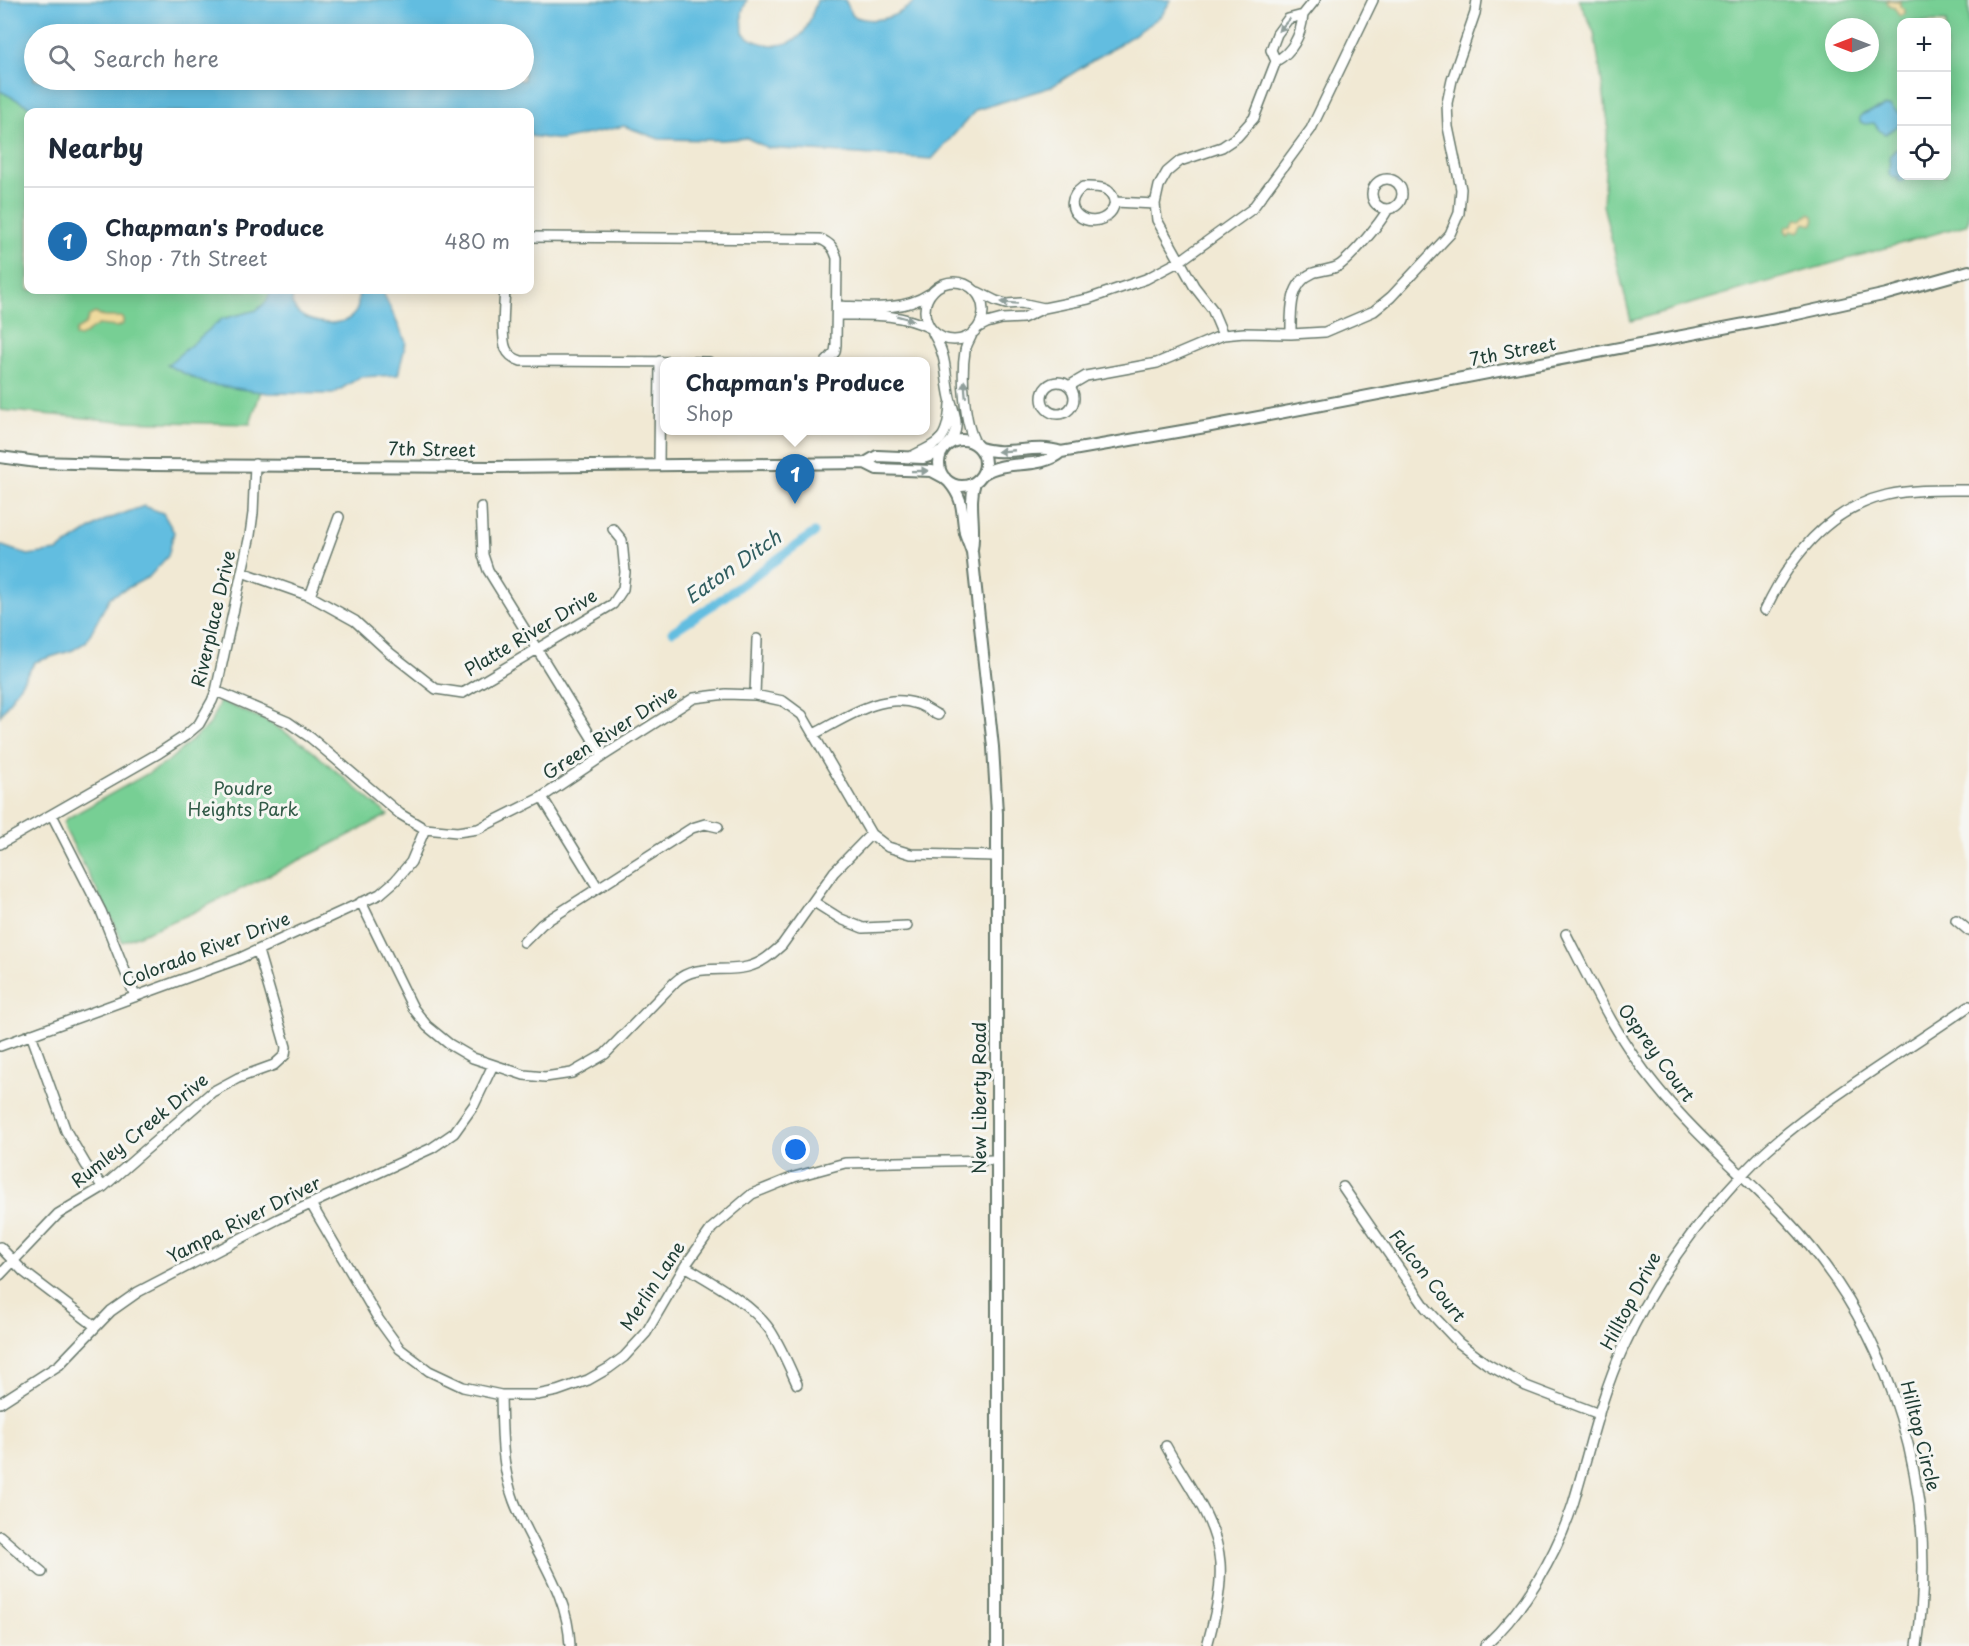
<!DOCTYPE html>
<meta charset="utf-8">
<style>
body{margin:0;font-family:"Playpen Sans",sans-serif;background:#f6f6f7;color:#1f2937}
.controls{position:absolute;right:18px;top:18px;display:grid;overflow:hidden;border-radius:12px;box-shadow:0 3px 15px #0003}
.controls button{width:54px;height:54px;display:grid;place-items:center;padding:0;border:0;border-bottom:2px solid #e0e1e3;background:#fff;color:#1f2937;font:30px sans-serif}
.compass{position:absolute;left:1825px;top:18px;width:54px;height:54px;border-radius:50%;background:#fff;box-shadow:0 3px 15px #0003;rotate:270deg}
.you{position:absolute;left:796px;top:1150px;width:21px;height:21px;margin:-15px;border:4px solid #fff;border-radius:50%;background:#1a73e8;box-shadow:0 0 0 9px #1a73e833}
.badge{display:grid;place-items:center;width:39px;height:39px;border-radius:50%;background:#1f6fb2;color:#fff;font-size:20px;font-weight:700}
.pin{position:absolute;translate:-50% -50px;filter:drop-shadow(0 2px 3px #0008)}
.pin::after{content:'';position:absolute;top:32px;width:21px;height:18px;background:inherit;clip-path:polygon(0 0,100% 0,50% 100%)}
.popup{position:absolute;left:660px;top:357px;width:270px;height:78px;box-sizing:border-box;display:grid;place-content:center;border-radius:12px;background:#fff;filter:drop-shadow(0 2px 4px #0005);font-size:20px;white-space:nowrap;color:#747a83}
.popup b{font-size:22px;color:#1f2937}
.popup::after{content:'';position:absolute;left:50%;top:100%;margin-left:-12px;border:12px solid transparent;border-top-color:#fff}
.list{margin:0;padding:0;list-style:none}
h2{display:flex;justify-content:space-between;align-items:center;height:78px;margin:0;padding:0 24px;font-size:26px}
h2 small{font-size:20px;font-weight:400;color:#747a83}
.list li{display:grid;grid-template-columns:39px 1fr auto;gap:18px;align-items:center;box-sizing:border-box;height:108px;padding:0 24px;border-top:2px solid #e0e1e3}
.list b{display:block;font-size:22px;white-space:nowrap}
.list p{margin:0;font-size:20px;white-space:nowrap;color:#747a83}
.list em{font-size:20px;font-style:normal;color:#747a83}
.icon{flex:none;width:33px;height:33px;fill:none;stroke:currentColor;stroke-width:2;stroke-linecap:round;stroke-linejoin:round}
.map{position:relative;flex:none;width:1969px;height:1646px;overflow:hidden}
.search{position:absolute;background:#fff;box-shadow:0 3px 15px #0003;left:24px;top:24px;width:510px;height:66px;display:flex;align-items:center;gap:15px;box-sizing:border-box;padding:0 21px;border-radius:33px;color:#747a83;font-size:22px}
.panel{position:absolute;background:#fff;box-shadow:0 3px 15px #0003;left:24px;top:108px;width:510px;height:186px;border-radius:12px}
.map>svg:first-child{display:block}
.green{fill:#77cf94;stroke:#4b8664;stroke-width:1.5;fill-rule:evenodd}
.sand{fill:#eeda9e;stroke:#868c69;stroke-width:1.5}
.water{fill:#62bde0;stroke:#407d8a;stroke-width:1.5;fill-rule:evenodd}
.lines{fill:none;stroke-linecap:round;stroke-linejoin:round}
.canal{stroke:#62bde0;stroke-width:9}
.minor-casing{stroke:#68796c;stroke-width:12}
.tertiary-casing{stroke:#68796c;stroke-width:14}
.minor{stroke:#fff;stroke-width:9}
.tertiary{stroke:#fff;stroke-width:10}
.oneway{fill:#8f9e9a}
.labels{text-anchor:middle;stroke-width:6;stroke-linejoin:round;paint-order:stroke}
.street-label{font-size:18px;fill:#1f3d34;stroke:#f6f6f2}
.park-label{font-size:18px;fill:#315a47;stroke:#f6f6f2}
.water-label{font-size:20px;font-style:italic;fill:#305d5f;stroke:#f6f6f2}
</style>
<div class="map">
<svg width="1969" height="1646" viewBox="0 0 1969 1646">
<rect width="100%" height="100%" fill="#f6f6f2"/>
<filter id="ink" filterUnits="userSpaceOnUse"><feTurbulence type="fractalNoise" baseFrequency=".0167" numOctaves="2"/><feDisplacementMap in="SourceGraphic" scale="12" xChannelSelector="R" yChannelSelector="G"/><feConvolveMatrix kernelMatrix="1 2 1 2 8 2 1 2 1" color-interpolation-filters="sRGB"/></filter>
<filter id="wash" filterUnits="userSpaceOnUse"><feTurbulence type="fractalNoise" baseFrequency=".008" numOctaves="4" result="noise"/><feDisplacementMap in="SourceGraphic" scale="24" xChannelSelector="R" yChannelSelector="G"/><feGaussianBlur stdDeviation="1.35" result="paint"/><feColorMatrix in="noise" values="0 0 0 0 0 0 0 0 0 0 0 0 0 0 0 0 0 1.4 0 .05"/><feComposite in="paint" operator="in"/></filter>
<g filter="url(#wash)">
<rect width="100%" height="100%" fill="#f1e9d4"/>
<path class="green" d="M 0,0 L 34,34 L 34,80 L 143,112 L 28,112 L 28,290 L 276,290 L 275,348 L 250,424 L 119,421 L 0,410 Z
M 1579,0 L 1969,0 L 1969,218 L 1966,225 L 1631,321 L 1603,205 L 1608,122 L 1594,32 ZM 1902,22 L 1946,22 L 1946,176 L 1902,176 ZM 1834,27 L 1870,27 L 1870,63 L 1834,63 Z
M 220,701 L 265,720 L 304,744 L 388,815 L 326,847 L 190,914 L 122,942 L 115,925 L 65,829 L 64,823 L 66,819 L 165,764 L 210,724 Z"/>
<path class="sand" d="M 1887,0 L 1900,1 L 1900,6 L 1905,10 L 1905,14 L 1899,16 L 1894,7 L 1888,4 Z
M 1809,214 L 1813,216 L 1814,222 L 1812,225 L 1805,223 L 1799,232 L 1792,230 L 1788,234 L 1785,230 L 1786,227 L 1792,225 L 1797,219 L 1802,220 Z
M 95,313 L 105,317 L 121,317 L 123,318 L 123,324 L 117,327 L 98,325 L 80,337 L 75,336 L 76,330 L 85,325 L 89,316 Z"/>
<path class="water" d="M 0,0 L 747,0 L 742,12 L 743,33 C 758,47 785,50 801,35 C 808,30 814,9 817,0 L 845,0 L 853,16 C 876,25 899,17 916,0 L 1171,0 L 1162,15 L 1137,33 L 1051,87 L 976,110 L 932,159 L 768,148 L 747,138 L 722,140 L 659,139 L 624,126 L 562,140 L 530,136 L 530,112 L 34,112 L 29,106 L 0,91 ZM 34,34 L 524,34 L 524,80 L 34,80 Z
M 1885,106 L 1890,106 L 1901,116 C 1901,127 1893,129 1885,134 L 1879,130 L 1874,123 L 1865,124 L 1860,122 L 1860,116 C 1867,111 1877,110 1885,106 Z
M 1896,149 L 1901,151 L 1901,168 L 1899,171 L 1903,177 L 1907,178 L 1901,182 L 1898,181 L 1899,177 L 1894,178 L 1889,174 L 1890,156 Z
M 271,290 L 293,290 L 292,304 C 294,307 297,313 301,315 C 315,325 349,328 357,309 C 359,304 358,295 359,290 L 382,290 L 406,342 L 398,375 L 360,377 L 333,394 L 268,393 L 206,384 L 167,365 L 222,319 L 257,310 L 267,301 Z
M 144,506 L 163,513 L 174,532 L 168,556 L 149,577 L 110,597 L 86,642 L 73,650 L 35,662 L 0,716 L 0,545 L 28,555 L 57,551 L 103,521 Z"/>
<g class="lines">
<path class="canal" d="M 673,631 C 722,601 767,565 814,533"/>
</g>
</g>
<g filter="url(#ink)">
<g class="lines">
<g class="minor-casing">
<path id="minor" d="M 1303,15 L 1315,0
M1372 194a15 15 0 1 1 30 0a15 15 0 1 1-30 0Z
M 1083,187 C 1095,187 1111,185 1114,201 C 1115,205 1113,210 1110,213 C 1091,234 1054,208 1083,187 Z
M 1115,202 L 1155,204
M 530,237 L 820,239 C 830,243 834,248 837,258 L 836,345 L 835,352 L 826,362
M925 311a29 29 0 1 1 58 0a29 29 0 1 1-58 0Z
M 505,290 C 504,303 501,339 506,349 C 509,356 515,359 521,361 L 709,362
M 978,292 L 996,301 L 1006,304 L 1021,303 L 1044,308
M 837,306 C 868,307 902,312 929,294
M 837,315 C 870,315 900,313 930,328
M 979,327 L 987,323 L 1002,319 L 1023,318 L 1044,308 L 1088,299 L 1146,279 L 1180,261 L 1252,209 L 1311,129 L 1373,0
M 933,333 C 948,359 944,371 950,398 C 952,407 957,416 956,426 C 956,433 953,438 949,444
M 972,334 C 970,340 966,345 965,351 C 961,375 964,424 976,444
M 1291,334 C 1291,312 1289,283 1313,273 C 1321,270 1333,270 1340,265 C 1354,254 1379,225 1388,209
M 1223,335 L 1212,309 L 1194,286 L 1157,220 L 1155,204 L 1159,186 L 1167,172 L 1180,161 L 1222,147 L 1237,137 L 1254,118 L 1276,61 L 1271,50 L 1277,34 L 1288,19 L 1303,15 C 1301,35 1294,51 1276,61
M1042 398a16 16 0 1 1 32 0a16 16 0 1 1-32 0Z
M 1069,386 L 1086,376 L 1157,363 L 1223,335 L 1244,333 L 1291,334 L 1325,332 L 1374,311 L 1391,297 L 1450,234 L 1459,213 L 1461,189 L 1448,127 L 1447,103 L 1452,80 L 1475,13 L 1477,0
M 910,457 C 941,442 948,440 950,404
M 659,465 L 660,361
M 481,507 L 483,555 L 488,570 L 603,756
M 242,572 L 310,596 L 355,621 L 390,653 L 436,689 L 463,693 L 613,604 L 623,589 L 625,572 L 622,540 L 613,529
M 310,596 L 339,517
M 1765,610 C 1790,557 1827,509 1887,495 C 1913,489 1942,490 1969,490
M 216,691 L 288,722 L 311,738 L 400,814 L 425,829 L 457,832 L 478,829 L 542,797 L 603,756 L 694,698 L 726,694 L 755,695 L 783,701 L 802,715 L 871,834 L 888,847 L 911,854 L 996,856
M 755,695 L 757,639
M 814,734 C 844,719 882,691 917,704 C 924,706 931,712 938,715
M 542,797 L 598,888
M 52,815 L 101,911 L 135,996
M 0,844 L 159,753 L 185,736 L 199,724 L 212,701 L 216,691 L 250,535 L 253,513 L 255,464
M 361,902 L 413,1008 L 427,1026 L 449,1044 L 473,1058 L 524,1075 L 545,1077 L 572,1073 L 605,1054 L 675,982 C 695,963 722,973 747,967 C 761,964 772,954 782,945 L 834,872 L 871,834
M 814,902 L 841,919 L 863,928 L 907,926
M 1956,920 L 1969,931
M 1566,934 C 1593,987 1618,1040 1656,1086 C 1695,1135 1743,1174 1786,1219 C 1894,1333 1940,1491 1917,1646
M 524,942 L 542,924 L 692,828 L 705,824 L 718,827
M 31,1034 L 66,1131 L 86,1165 L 103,1187
M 0,1046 L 238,959 L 380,894 L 395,881 L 411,862 L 425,829
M 1343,1187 L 1426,1308 L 1459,1343 L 1487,1364 L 1526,1386 L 1599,1414
M 311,1204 L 379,1320 L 400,1349 L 429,1371 L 463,1387 L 501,1395 L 537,1395 L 557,1391 L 588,1380 L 609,1368 L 624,1357 L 646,1333 L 685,1266 L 712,1228 L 752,1194 L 794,1177 L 845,1163 L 996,1160
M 0,1247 L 24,1272 L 95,1326
M 685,1266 C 714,1284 750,1302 770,1330 C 781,1347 789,1366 797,1384
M 0,1275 L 58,1214 L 103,1187 L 212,1092 L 238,1078 L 274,1065 L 285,1055 L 286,1047 L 282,1033 L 258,951
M 501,1395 C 502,1430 501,1467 514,1501 C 533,1551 568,1589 570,1646
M 0,1403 L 59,1365 L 111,1311 L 138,1292 L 278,1219 L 432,1148 L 454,1133 L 474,1105 L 493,1065
M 1166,1446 C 1186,1483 1217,1520 1220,1563 C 1222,1591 1214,1620 1207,1646
M 0,1536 L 42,1572
M 1485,1646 C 1525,1609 1556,1556 1573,1504 C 1589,1452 1600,1398 1623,1348 C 1650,1289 1684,1239 1728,1190 C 1741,1176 1754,1161 1769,1148 C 1831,1094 1902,1053 1969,1006"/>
</g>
<g class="tertiary-casing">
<path id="tertiary" d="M939 463a23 23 0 1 1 46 0a23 23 0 1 1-46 0Z
M 980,448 C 1007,457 1035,443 1061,452 L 1211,426 L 1797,314 L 1887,294 L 1969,271
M 0,457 L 37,462 L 148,465 L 490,467 L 865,463 L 877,469 L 932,471 L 945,478
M 865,463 L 877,456 L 923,458 L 942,452
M 983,474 C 1007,458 1039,471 1061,452
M 949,482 C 965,501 961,511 965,533 C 967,539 970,546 972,552 L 993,747 L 997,813 L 997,1646
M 972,549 C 976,526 968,503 975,482"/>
</g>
<use href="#minor" class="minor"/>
<use href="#tertiary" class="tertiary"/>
</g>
<defs><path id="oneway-solid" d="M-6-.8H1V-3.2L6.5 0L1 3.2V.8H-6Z" transform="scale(1.5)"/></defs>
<g class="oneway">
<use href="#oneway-solid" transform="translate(1284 25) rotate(133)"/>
<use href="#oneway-solid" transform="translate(1009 303) rotate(-176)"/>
<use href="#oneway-solid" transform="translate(905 318) rotate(15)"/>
<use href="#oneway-solid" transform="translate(965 389) rotate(-95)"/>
<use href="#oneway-solid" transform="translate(1006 451) rotate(175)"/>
<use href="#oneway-solid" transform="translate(920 471) rotate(-1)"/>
</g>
</g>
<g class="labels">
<g class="street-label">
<text transform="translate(1513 352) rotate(-11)" y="6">7th Street</text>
<text transform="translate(432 450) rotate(1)" y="6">7th Street</text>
<text transform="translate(214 619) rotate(-77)" y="6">Riverplace Drive</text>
<text transform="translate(531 633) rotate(-31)" y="6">Platte River Drive</text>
<text transform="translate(610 733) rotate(-33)" y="6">Green River Drive</text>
<text transform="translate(206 950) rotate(-21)" y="6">Colorado River Drive</text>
<text transform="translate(1656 1053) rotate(54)" y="6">Osprey Court</text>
<text transform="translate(980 1098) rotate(-90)" y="6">New Liberty Road</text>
<text transform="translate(140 1131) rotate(-39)" y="6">Rumley Creek Drive</text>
<text transform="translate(244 1220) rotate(-27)" y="6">Yampa River Driver</text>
<text transform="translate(1427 1276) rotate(52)" y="6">Falcon Court</text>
<text transform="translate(653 1286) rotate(-57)" y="6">Merlin Lane</text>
<text transform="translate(1631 1301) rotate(-62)" y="6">Hilltop Drive</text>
<text transform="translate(1920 1436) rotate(76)" y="6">Hilltop Circle</text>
</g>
<g class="park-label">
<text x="243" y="795">Poudre<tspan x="243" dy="21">Heights Park</tspan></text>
</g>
<g class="water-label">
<text transform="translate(733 567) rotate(-35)" y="7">Eaton Ditch</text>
</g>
</g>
</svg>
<div class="controls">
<button>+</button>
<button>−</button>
<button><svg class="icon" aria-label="locate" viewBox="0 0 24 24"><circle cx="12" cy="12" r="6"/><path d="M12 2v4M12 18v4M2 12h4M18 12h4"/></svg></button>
</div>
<svg class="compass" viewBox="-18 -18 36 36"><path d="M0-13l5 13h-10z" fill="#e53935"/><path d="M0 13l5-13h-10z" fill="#747a83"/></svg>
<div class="you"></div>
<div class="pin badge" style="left:795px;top:504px">1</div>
<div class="popup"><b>Chapman's Produce</b>Shop</div>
<div class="search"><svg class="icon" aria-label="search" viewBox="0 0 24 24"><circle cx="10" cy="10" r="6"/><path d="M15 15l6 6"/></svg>Search here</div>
<section class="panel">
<h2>Nearby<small></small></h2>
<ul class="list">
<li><span class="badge">1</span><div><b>Chapman's Produce</b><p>Shop · 7th Street</p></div><em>480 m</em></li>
</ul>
</section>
</div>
